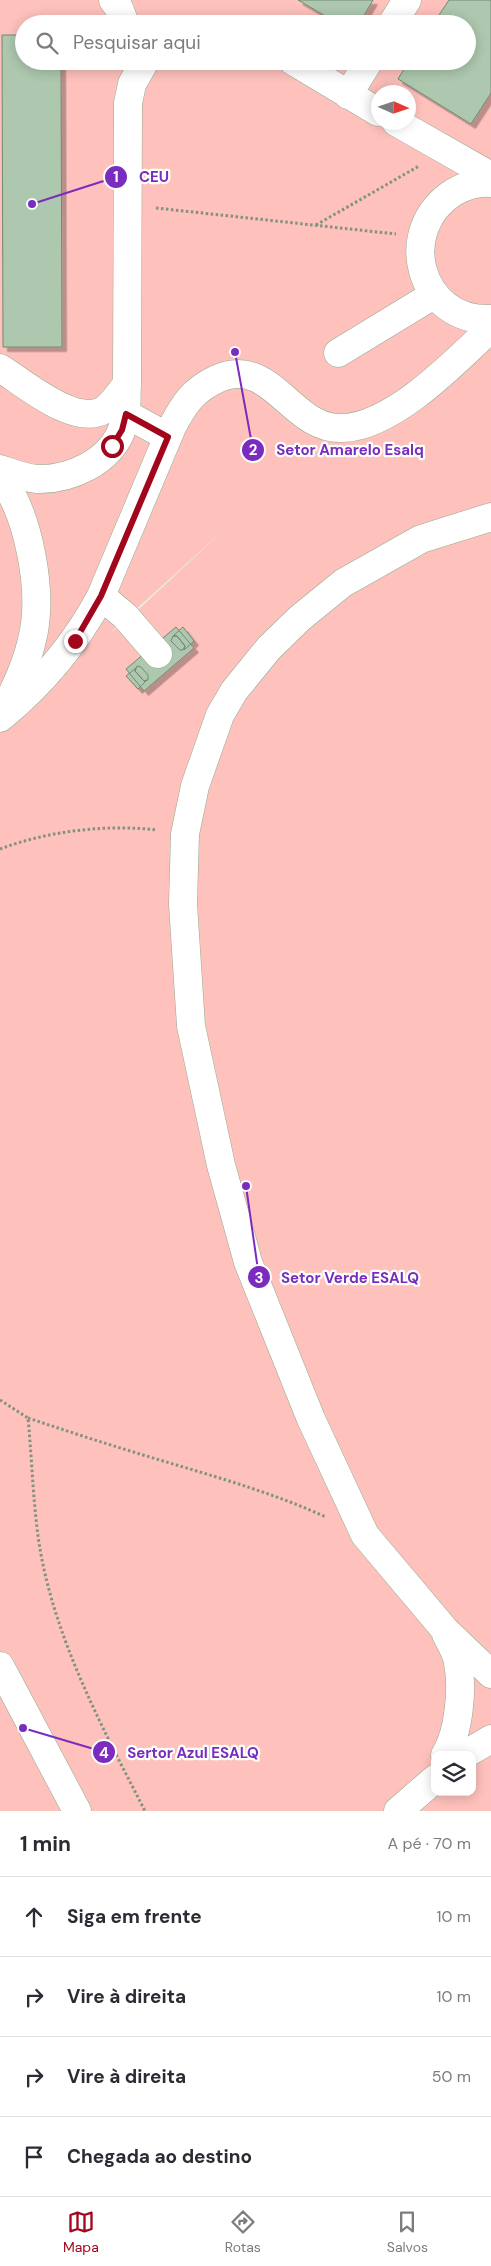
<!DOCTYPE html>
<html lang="pt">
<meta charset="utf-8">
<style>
body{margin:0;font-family:"DM Sans",sans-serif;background:#f7f7f7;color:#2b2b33}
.controls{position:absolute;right:15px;bottom:15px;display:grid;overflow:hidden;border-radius:10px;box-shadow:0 2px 12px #0003}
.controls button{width:45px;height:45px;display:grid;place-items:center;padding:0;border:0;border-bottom:1px solid #e1e1e2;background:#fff;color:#2b2b33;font:25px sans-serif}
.compass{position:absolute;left:371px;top:85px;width:45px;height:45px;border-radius:50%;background:#fff;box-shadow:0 2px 12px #0003;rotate:93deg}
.stop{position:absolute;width:15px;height:15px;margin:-11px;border:4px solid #a2061c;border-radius:50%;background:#fff}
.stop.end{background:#a2061c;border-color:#fff;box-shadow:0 1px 5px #0008}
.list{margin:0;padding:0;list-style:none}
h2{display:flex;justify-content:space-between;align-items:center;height:65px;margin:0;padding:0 20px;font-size:21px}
h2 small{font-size:16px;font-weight:400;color:#7c7c81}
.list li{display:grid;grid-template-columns:32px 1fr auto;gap:15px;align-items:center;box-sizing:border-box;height:80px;padding:0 20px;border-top:1px solid #e1e1e2}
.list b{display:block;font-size:19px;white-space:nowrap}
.list em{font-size:16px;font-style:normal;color:#7c7c81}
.icon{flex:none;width:28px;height:28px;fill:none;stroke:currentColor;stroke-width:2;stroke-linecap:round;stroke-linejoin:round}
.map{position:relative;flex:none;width:491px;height:1811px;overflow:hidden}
.search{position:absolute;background:#fff;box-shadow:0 2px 12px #0003;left:15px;right:15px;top:15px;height:55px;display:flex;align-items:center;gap:12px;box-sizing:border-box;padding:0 18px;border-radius:28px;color:#7c7c81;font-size:19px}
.sheet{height:385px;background:#fff}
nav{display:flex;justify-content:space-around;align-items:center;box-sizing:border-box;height:70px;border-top:1px solid #e1e1e2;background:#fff;font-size:14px;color:#7c7c81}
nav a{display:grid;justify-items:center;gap:2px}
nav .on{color:#a2061c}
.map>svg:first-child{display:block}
.green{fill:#fec1bc;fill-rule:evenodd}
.building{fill:#adc8ae;stroke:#718972;filter:url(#shadow)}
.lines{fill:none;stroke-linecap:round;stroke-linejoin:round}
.minor-casing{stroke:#92ac93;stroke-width:29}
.highway-casing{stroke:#92ac93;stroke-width:29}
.path{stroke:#809381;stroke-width:3;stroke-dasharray:2.5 2.5;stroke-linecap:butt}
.minor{stroke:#fff;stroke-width:28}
.highway{stroke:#fff;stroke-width:28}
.route{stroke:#a2061c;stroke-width:6}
.leader{fill:none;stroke:#7b2cbf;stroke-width:2}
.callout-dot{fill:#7b2cbf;stroke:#f9fffa;stroke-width:2}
.mark-label{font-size:15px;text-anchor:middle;font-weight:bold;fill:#fff}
.callout-label{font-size:15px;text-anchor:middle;font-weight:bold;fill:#7b2cbf;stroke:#f9fffa;stroke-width:4.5;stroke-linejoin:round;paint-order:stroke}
</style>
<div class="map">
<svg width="491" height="1811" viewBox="0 0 491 1811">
<defs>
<filter id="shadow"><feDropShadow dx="4.5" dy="4.5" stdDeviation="0" flood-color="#0004"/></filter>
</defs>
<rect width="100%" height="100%" fill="#ddf9de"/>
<path class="green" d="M 0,0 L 491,0 L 491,1811 L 0,1811 ZM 24,24 L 467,24 L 467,61 L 24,61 ZM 378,92 L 408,92 L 408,122 L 378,122 ZM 228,526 L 126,621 L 110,633 ZM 435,1755 L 472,1755 L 472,1792 L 435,1792 Z"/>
<path class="building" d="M 298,0 L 373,0 L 359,24 L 339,24 Z
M 449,0 L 491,0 L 491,93 L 471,124 L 398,79 L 409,61 L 467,61 L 467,24 L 433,24 Z
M 2,35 L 24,35 L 24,61 L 61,61 L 62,347 L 3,347 Z
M 176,627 L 194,648 L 144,691 L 126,669 Z
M 183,627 L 194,641 L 184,650 L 185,646 L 177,636 L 173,636 Z
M 173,636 L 177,636 L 185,646 L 183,650 L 180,650 L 171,641 Z
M 137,666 L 141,667 L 148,675 L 148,680 L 144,681 L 135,671 Z
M 136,668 L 135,671 L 144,681 L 147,680 L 138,689 L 126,676 Z"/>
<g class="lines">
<g class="minor-casing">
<path id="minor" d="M 113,0 L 119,8 L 125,24
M 392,24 L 407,0
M 293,61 L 378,112
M 348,95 L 369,61
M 396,122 L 491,176
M 491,183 C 479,182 465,186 454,192 C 394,230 419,322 491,319
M 338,353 L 435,294
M 0,368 C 24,383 75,427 104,410 C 113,404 120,392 127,384
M 126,414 L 168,437
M 0,469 C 12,473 24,478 37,479 C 70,480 110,462 122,429 C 128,415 126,399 127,384 L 128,103 L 132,84 L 145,61
M 491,517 L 421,539 L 343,583 L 300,618 L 269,648 L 234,691 L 220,715 L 195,786 L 185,834 L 183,904 L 191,1026 L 221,1165 L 248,1262 L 311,1419 L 365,1535 L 445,1630 L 491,1674
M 101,596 L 125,616 L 158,654
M 0,718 C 43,683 75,645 101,596 L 172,427 C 184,404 193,390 217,379 C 272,354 291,431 343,428 C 394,426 456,361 491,328
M 0,1666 L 77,1811
M 445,1755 C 459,1733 463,1688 458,1663 C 457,1653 450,1643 446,1634
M 464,1755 L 491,1739
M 398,1811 L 435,1779"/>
</g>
<g class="highway-casing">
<path id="highway" d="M 0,476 C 29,514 44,593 32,640 C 26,667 14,692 0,717"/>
</g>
<path class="path" d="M 156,208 L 396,234
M 316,225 L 419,166
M 0,849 C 48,831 106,824 157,830
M 0,1400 L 28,1418 C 32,1460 33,1502 39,1543 C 54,1638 102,1727 145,1811
M 28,1418 C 61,1429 94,1440 127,1450 C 194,1471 262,1488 326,1517"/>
<use href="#minor" class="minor"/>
<use href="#highway" class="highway"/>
</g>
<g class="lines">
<path class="route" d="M 75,641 L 101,596 L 168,437 L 126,414 L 122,430 L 112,446"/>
</g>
<path class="leader" d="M32 204L116 177M235 352L253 450M246 1186L259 1277M23 1728L104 1752"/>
<g class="callout-dot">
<circle cx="32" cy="204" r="5"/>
<circle cx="235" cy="352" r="5"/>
<circle cx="246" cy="1186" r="5"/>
<circle cx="23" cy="1728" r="5"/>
<circle cx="116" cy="177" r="12"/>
<circle cx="253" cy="450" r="12"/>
<circle cx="259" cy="1277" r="12"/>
<circle cx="104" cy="1752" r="12"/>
</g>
<g class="mark-label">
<text x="116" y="182">1</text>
<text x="253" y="455">2</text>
<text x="259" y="1283">3</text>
<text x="104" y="1758">4</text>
</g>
<g class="callout-label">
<text x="154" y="182">CEU</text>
<text x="350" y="455">Setor Amarelo Esalq</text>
<text x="350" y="1283">Setor Verde ESALQ</text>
<text x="193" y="1758">Sertor Azul ESALQ</text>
</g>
</svg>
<div class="controls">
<button><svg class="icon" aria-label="layers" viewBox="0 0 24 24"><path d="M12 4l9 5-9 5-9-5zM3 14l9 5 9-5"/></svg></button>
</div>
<svg class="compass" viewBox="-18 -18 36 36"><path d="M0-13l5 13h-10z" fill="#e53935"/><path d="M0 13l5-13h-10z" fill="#7c7c81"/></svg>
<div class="stop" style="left:112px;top:446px"></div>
<div class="stop end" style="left:75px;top:641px"></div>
<div class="search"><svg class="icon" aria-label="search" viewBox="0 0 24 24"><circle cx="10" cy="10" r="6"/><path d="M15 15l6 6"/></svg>Pesquisar aqui</div>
</div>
<section class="sheet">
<h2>1 min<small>A pé · 70 m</small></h2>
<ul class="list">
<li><svg class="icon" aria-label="ahead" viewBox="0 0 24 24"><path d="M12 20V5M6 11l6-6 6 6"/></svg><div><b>Siga em frente</b></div><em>10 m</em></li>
<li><svg class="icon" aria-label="right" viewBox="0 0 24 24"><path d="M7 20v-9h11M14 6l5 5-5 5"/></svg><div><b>Vire à direita</b></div><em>10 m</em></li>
<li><svg class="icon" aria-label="right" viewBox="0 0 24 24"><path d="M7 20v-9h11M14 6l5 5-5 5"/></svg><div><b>Vire à direita</b></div><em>50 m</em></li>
<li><svg class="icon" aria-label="arrive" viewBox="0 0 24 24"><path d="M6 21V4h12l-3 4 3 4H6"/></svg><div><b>Chegada ao destino</b></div></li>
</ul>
</section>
<nav>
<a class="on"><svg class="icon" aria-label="map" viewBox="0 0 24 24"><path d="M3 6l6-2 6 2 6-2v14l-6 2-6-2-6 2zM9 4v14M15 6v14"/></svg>Mapa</a>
<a><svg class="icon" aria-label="directions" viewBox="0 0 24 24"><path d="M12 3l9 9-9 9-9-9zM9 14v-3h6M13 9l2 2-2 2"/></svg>Rotas</a>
<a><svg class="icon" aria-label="saved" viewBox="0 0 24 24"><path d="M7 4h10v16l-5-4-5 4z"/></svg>Salvos</a>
</nav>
